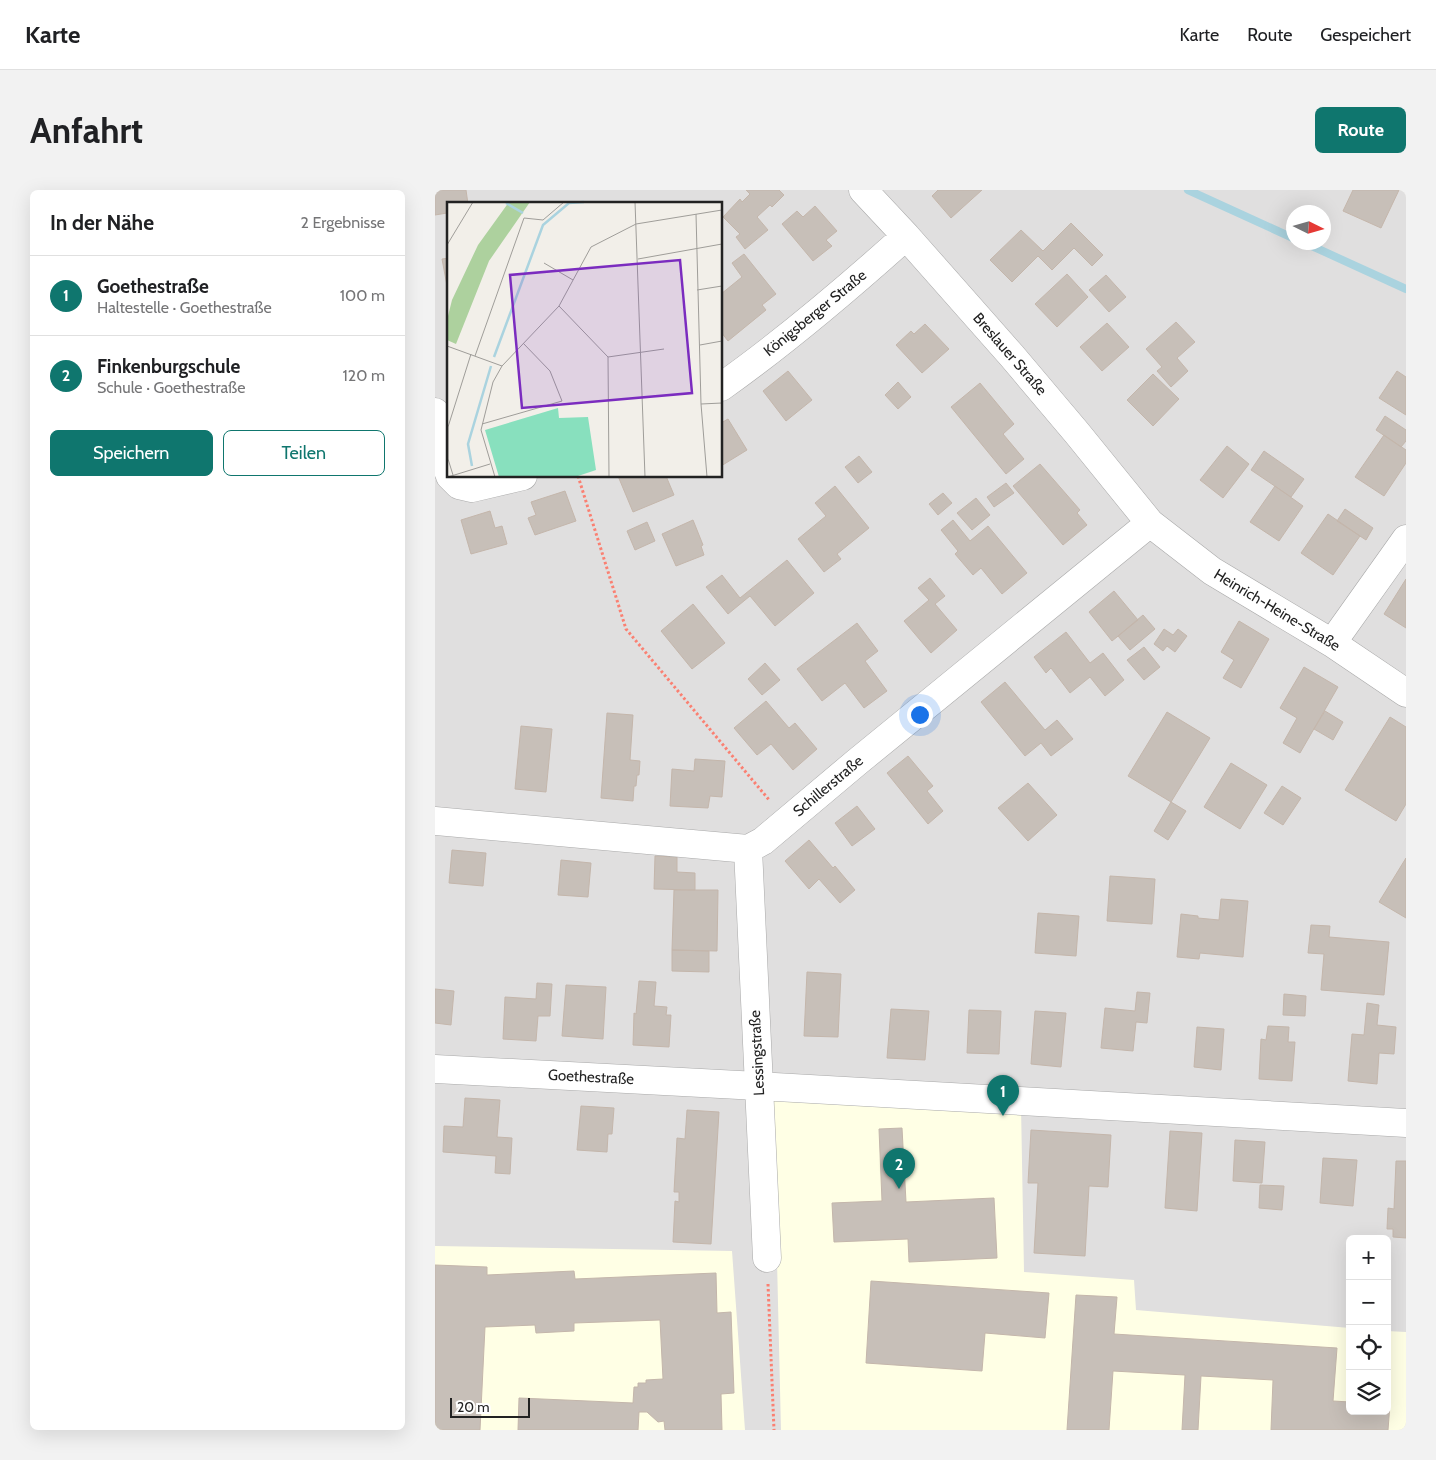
<!DOCTYPE html>
<html lang="de">
<meta charset="utf-8">
<style>
body{margin:0;font-family:Cabin,sans-serif;background:#f2f2f2;color:#202124}
.controls{position:absolute;right:15px;bottom:15px;display:grid;overflow:hidden;border-radius:8px;box-shadow:0 5px 20px #0002}
.controls button{width:45px;height:45px;display:grid;place-items:center;padding:0;border:0;border-bottom:1px solid #e0e0e0;background:#fff;color:#202124;font:25px sans-serif}
.compass{position:absolute;left:851px;top:15px;width:45px;height:45px;border-radius:50%;background:#fff;box-shadow:0 5px 20px #0002;rotate:95deg}
.scale{position:absolute;left:15px;bottom:12px;width:80px;box-sizing:border-box;padding-left:5px;border:2px solid #222;border-top:0;font-size:14px;line-height:18px;white-space:nowrap;color:#222;-webkit-text-stroke:4px #fff;paint-order:stroke}
.you{position:absolute;left:484px;top:524px;width:18px;height:18px;margin:-12px;border:4px solid #fff;border-radius:50%;background:#1a73e8;box-shadow:0 0 0 8px #1a73e833}
.badge{display:grid;place-items:center;width:32px;height:32px;border-radius:50%;background:#0f766e;color:#fff;font-size:16px;font-weight:700}
.pin{position:absolute;translate:-50% -41px;filter:drop-shadow(0 1px 2px #0008)}
.pin::after{content:'';position:absolute;top:26px;width:18px;height:15px;background:inherit;clip-path:polygon(0 0,100% 0,50% 100%)}
.list{margin:0;padding:0;list-style:none}
h2{display:flex;justify-content:space-between;align-items:center;height:65px;margin:0;padding:0 20px;font-size:21px}
h2 small{font-size:16px;font-weight:400;color:#757577}
.list li{display:grid;grid-template-columns:32px 1fr auto;gap:15px;align-items:center;box-sizing:border-box;height:80px;padding:0 20px;border-top:1px solid #e0e0e0}
.list b{display:block;font-size:19px;white-space:nowrap}
.list p{margin:0;font-size:16px;white-space:nowrap;color:#757577}
.list em{font-size:16px;font-style:normal;color:#757577}
.actions{display:flex;gap:10px;padding:15px 20px}
.actions a{flex:1;padding:11px 0;border:1px solid #0f766e;border-radius:8px;text-align:center;font-size:18px;color:#0f766e}
.actions .main{background:#0f766e;color:#fff}
.icon{flex:none;width:28px;height:28px;fill:none;stroke:currentColor;stroke-width:2;stroke-linecap:round;stroke-linejoin:round}
.map{position:relative;flex:none;width:971px;height:1240px;overflow:hidden;border-radius:8px}
header{display:flex;align-items:center;gap:30px;box-sizing:border-box;height:70px;padding:0 25px;background:#fff;border-bottom:1px solid #e0e0e0}
header strong{font-size:24px}
nav{display:flex;gap:28px;margin-inline-start:auto;font-size:18px}
.intro{display:flex;align-items:center;justify-content:space-between;box-sizing:border-box;height:120px;padding:0 30px}
h1{margin:0;font-size:35px}
.button{padding:12px 22px;border-radius:8px;background:#0f766e;color:#fff;font-size:18px;font-weight:700}
main{display:flex;gap:30px;padding:0 30px}
aside{flex:1;background:#fff;border-radius:8px;box-shadow:0 5px 20px #0002}
.map>svg:first-child{display:block}
.residential{fill:#e0dfdf;fill-rule:evenodd}
.education{fill:#ffffe5}
.lines{fill:none;stroke-linecap:round;stroke-linejoin:round}
.stream{stroke:#aad3df;stroke-width:8}
.building{fill:#c7bfb8;stroke:#c4b6ab}
.minor-casing{stroke:#a9a9a9;stroke-width:29}
.path{stroke:#fa8072;stroke-width:3;stroke-dasharray:2.5 2.5;stroke-linecap:butt}
.minor{stroke:#fff;stroke-width:28}
.labels{text-anchor:middle;stroke-width:4;stroke-linejoin:round;paint-order:stroke}
.street-label{font-size:15px;fill:#222;stroke:#fff}
.inset-river{fill:none;stroke:#aad3df;stroke-width:2.5}
.inset-road{fill:none;stroke:#9f9d99;stroke-width:1}
.view{fill:#7b2cbf;fill-opacity:0.15;stroke:#7b2cbf;stroke-width:2.5}
.inset-edge{fill:none;stroke:#222;stroke-width:2.5}
</style>
<header>
<strong>Karte</strong>
<nav><a>Karte</a><a>Route</a><a>Gespeichert</a></nav>
</header>
<div class="intro"><h1>Anfahrt</h1><a class="button">Route</a></div>
<main>
<aside>
<h2>In der Nähe<small>2 Ergebnisse</small></h2>
<ul class="list">
<li><span class="badge">1</span><div><b>Goethestraße</b><p>Haltestelle · Goethestraße</p></div><em>100 m</em></li>
<li><span class="badge">2</span><div><b>Finkenburgschule</b><p>Schule · Goethestraße</p></div><em>120 m</em></li>
</ul>
<div class="actions"><a class="main">Speichern</a><a>Teilen</a></div>
</aside>
<div class="map">
<svg width="971" height="1240" viewBox="0 0 971 1240">
<rect width="100%" height="100%" fill="#f2efe9"/>
<path class="residential" d="M 0,0 L 971,0 L 971,1240 L 0,1240 ZM 14,14 L 286,14 L 286,286 L 14,286 ZM 858,22 L 888,22 L 888,52 L 858,52 ZM 915,1049 L 952,1049 L 952,1221 L 915,1221 Z"/>
<path class="education" d="M 338,901 L 586,916 L 589,1082 L 699,1090 L 701,1120 L 915,1138 L 915,1221 L 952,1221 L 952,1141 L 971,1142 L 971,1240 L 346,1240 Z
M 0,1056 L 297,1061 L 310,1240 L 0,1240 Z"/>
<g class="lines">
<path class="stream" d="M 753,0 L 858,48
M 868,52 L 971,99"/>
</g>
<path class="building" d="M 0,0 L 31,0 L 33,14 L 14,14 L 13,31 L 12,23 L 0,25 Z
M 311,0 L 344,0 L 349,5 L 337,17 L 335,15 L 322,27 L 333,40 L 310,59 L 301,47 L 305,44 L 288,27 L 305,9 L 307,12 L 315,4 Z
M 503,0 L 547,0 L 516,28 L 497,6 Z
M 918,0 L 964,0 L 946,38 L 908,21 Z
M 380,16 L 402,41 L 391,50 L 397,56 L 378,71 L 347,34 L 362,21 L 368,27 Z
M 636,33 L 668,65 L 657,76 L 639,58 L 617,80 L 603,66 L 577,92 L 555,70 L 586,40 L 608,61 Z
M 309,64 L 341,104 L 327,115 L 331,120 L 293,151 L 286,142 L 286,104 L 307,87 L 297,73 Z
M 14,68 L 14,101 L 13,101 L 7,69 Z
M 632,84 L 653,107 L 622,137 L 600,114 Z
M 671,85 L 691,107 L 674,122 L 654,100 Z
M 741,132 L 760,152 L 742,168 L 753,181 L 736,197 L 722,181 L 727,177 L 711,159 Z
M 672,133 L 694,157 L 667,181 L 645,157 Z
M 490,134 L 514,159 L 487,183 L 461,155 L 476,141 L 479,144 Z
M 353,181 L 377,210 L 351,231 L 328,201 Z
M 962,181 L 971,187 L 971,225 L 944,208 Z
M 718,184 L 744,209 L 718,236 L 692,210 Z
M 463,192 L 476,207 L 463,219 L 450,205 Z
M 545,193 L 579,234 L 568,244 L 589,269 L 571,284 L 516,217 Z
M 950,226 L 971,240 L 971,251 L 966,257 L 941,240 Z
M 293,229 L 312,260 L 286,276 L 286,233 Z
M 949,245 L 971,260 L 971,273 L 949,306 L 920,287 Z
M 792,256 L 814,274 L 788,308 L 765,290 Z
M 829,261 L 869,289 L 856,307 L 816,280 Z
M 424,266 L 437,282 L 423,293 L 410,277 Z
M 605,274 L 645,320 L 642,323 L 652,335 L 628,355 L 578,296 Z
M 183,286 L 231,286 L 239,305 L 198,322 Z
M 571,293 L 579,303 L 559,317 L 552,307 Z
M 400,296 L 434,338 L 402,364 L 406,369 L 389,382 L 363,349 L 391,326 L 380,313 Z
M 840,296 L 868,316 L 844,351 L 815,332 Z
M 130,301 L 141,331 L 100,345 L 93,328 L 101,325 L 96,312 Z
M 508,303 L 517,313 L 503,325 L 494,314 Z
M 541,308 L 555,325 L 537,340 L 522,323 Z
M 910,319 L 938,338 L 931,350 L 902,331 Z
M 55,321 L 60,338 L 67,336 L 72,354 L 36,364 L 26,330 Z
M 893,324 L 925,346 L 898,385 L 866,363 Z
M 258,330 L 268,355 L 266,356 L 269,365 L 241,376 L 227,344 Z
M 518,330 L 535,351 L 553,336 L 592,383 L 567,404 L 546,378 L 538,385 L 520,364 L 523,361 L 506,340 Z
M 212,332 L 220,351 L 200,360 L 192,341 Z
M 352,370 L 379,403 L 340,436 L 315,406 L 293,424 L 271,397 L 287,385 L 305,408 Z
M 495,388 L 510,406 L 500,414 L 522,440 L 496,463 L 469,431 L 494,410 L 483,398 Z
M 971,389 L 971,438 L 949,424 Z
M 679,401 L 703,430 L 677,451 L 654,422 Z
M 258,414 L 290,453 L 257,479 L 226,441 Z
M 708,425 L 720,439 L 695,460 L 683,446 Z
M 804,431 L 834,449 L 806,498 L 788,488 L 799,470 L 786,462 Z
M 422,433 L 443,461 L 430,471 L 452,501 L 429,518 L 410,493 L 387,511 L 362,479 Z
M 729,439 L 738,445 L 743,439 L 752,446 L 740,462 L 732,456 L 728,461 L 719,454 Z
M 631,442 L 655,473 L 668,463 L 689,490 L 670,506 L 655,487 L 635,503 L 616,478 L 611,483 L 599,467 Z
M 709,457 L 725,477 L 709,490 L 692,470 Z
M 330,473 L 345,490 L 327,505 L 313,489 Z
M 869,477 L 903,497 L 865,563 L 848,553 L 862,528 L 845,518 Z
M 570,492 L 610,540 L 622,530 L 638,549 L 616,566 L 606,553 L 590,566 L 546,512 Z
M 331,511 L 354,538 L 360,533 L 382,559 L 358,580 L 336,554 L 322,565 L 299,538 Z
M 890,521 L 908,532 L 898,550 L 879,539 Z
M 732,522 L 775,548 L 736,612 L 693,586 Z
M 172,523 L 198,525 L 195,570 L 205,571 L 204,585 L 202,585 L 201,596 L 199,596 L 198,611 L 166,608 Z
M 955,527 L 971,537 L 971,614 L 961,631 L 910,600 Z
M 86,536 L 117,539 L 111,602 L 80,599 Z
M 473,566 L 498,596 L 492,601 L 508,621 L 493,634 L 452,583 Z
M 260,569 L 290,571 L 287,607 L 275,606 L 273,618 L 235,616 L 237,579 L 259,581 Z
M 796,573 L 832,595 L 805,639 L 769,617 Z
M 593,593 L 622,625 L 593,651 L 563,618 Z
M 847,596 L 866,608 L 848,635 L 829,623 Z
M 736,612 L 751,621 L 733,650 L 719,641 Z
M 422,616 L 440,639 L 417,656 L 400,633 Z
M 374,650 L 398,678 L 400,676 L 420,700 L 405,713 L 384,689 L 374,699 L 350,671 Z
M 17,660 L 51,663 L 48,696 L 14,693 Z
M 220,666 L 242,667 L 242,682 L 260,683 L 260,700 L 219,699 Z
M 971,668 L 971,728 L 944,712 Z
M 126,670 L 156,673 L 153,707 L 123,705 Z
M 675,686 L 720,689 L 717,734 L 672,731 Z
M 239,700 L 283,700 L 282,761 L 237,760 Z
M 786,709 L 813,711 L 808,767 L 765,763 L 764,769 L 742,767 L 746,724 L 763,726 L 763,728 L 784,730 Z
M 603,723 L 644,726 L 641,766 L 600,763 Z
M 876,735 L 895,736 L 894,747 L 954,752 L 949,805 L 886,800 L 889,764 L 873,763 Z
M 237,760 L 274,761 L 274,782 L 237,781 Z
M 372,782 L 406,784 L 403,847 L 369,846 Z
M 204,791 L 221,792 L 219,816 L 232,817 L 231,825 L 236,825 L 234,857 L 198,855 L 199,823 L 201,824 Z
M 102,793 L 117,794 L 115,826 L 103,826 L 101,851 L 68,849 L 70,807 L 101,809 Z
M 131,795 L 171,797 L 168,849 L 127,846 Z
M 0,799 L 19,801 L 16,835 L 0,833 Z
M 702,802 L 715,803 L 712,833 L 701,832 L 698,861 L 666,858 L 670,818 L 700,821 Z
M 849,804 L 871,806 L 870,826 L 848,825 Z
M 932,813 L 944,815 L 942,835 L 961,837 L 959,864 L 944,863 L 942,894 L 913,891 L 917,844 L 929,845 Z
M 456,819 L 494,821 L 490,870 L 452,868 Z
M 534,820 L 566,821 L 564,864 L 532,863 Z
M 600,821 L 631,823 L 626,877 L 596,874 Z
M 833,836 L 854,837 L 853,852 L 860,852 L 857,891 L 824,889 L 826,849 L 831,850 Z
M 762,837 L 789,839 L 786,880 L 759,877 Z
M 30,908 L 65,910 L 62,947 L 77,948 L 75,984 L 60,983 L 61,966 L 8,962 L 9,936 L 28,937 Z
M 146,916 L 179,918 L 177,944 L 173,944 L 172,962 L 142,960 Z
M 252,920 L 284,922 L 276,1054 L 238,1052 L 240,1011 L 244,1012 L 244,1002 L 239,1002 L 242,948 L 250,949 Z
M 467,938 L 471,1012 L 559,1008 L 562,1068 L 474,1072 L 473,1049 L 399,1052 L 397,1013 L 447,1011 L 444,939 Z
M 596,940 L 676,945 L 673,997 L 654,996 L 650,1066 L 599,1063 L 603,993 L 593,993 Z
M 735,941 L 767,943 L 762,1021 L 730,1018 Z
M 800,950 L 830,952 L 827,993 L 798,991 Z
M 888,968 L 922,970 L 918,1016 L 885,1013 Z
M 961,971 L 971,971 L 971,1048 L 958,1047 L 958,1039 L 952,1039 L 953,1018 L 959,1019 Z
M 825,995 L 849,996 L 847,1020 L 824,1018 Z
M 0,1075 L 52,1077 L 52,1085 L 139,1081 L 140,1089 L 281,1083 L 282,1123 L 296,1122 L 299,1203 L 286,1204 L 287,1240 L 230,1240 L 229,1231 L 223,1232 L 212,1222 L 204,1222 L 203,1240 L 83,1240 L 84,1208 L 198,1213 L 199,1197 L 203,1197 L 203,1193 L 211,1193 L 211,1190 L 228,1189 L 225,1130 L 139,1133 L 139,1141 L 101,1143 L 100,1135 L 50,1137 L 45,1240 L 0,1240 Z
M 436,1091 L 614,1103 L 610,1148 L 550,1143 L 547,1181 L 431,1173 Z
M 641,1105 L 682,1107 L 679,1144 L 902,1158 L 898,1211 L 915,1212 L 915,1221 L 952,1221 L 952,1214 L 955,1214 L 953,1240 L 836,1240 L 838,1190 L 766,1186 L 763,1240 L 747,1240 L 750,1185 L 678,1181 L 674,1240 L 632,1240 Z"/>
<g class="lines">
<g class="minor-casing">
<path id="minor" d="M 428,0 L 471,46 L 577,166 L 642,243 L 715,333 L 777,381 L 897,453 L 971,503
M 286,197 C 351,151 412,99 471,46
M 0,222 L 10,274 L 14,283
M 15,286 L 24,295 L 37,298 L 88,286
M 897,453 L 971,349
M 0,631 L 313,659 L 328,651 L 422,572 L 715,333
M 313,659 L 332,1068
M 0,879 L 323,896 L 971,933"/>
</g>
<path class="path" d="M 143,286 L 191,439 L 335,611
M 333,1094 L 339,1240"/>
<use href="#minor" class="minor"/>
</g>
<g class="labels">
<g class="street-label">
<text transform="translate(380 123) rotate(-39)" y="5">Königsberger Straße</text>
<text transform="translate(575 164) rotate(49)" y="5">Breslauer Straße</text>
<text transform="translate(842 420) rotate(31)" y="5">Heinrich-Heine-Straße</text>
<text transform="translate(393 596) rotate(-40)" y="5">Schillerstraße</text>
<text transform="translate(322 863) rotate(-93)" y="5">Lessingstraße</text>
<text transform="translate(156 887) rotate(3)" y="5">Goethestraße</text>
</g>
</g>
<g transform="translate(12 12)">
<rect width="275" height="275" fill="#f2efe9"/>
<path d="M 62,0 L 83,0 L 42,59 L 9,142 L 0,138 L 0,118 L 5,98 L 31,43 Z" fill="#add19e"/>
<path d="M 111,206 L 112,216 L 141,215 L 149,268 L 128,275 L 52,275 L 38,228 Z" fill="#88e0be"/>
<path class="inset-river" d="M 59,1 L 76,11M 47,155 L 96,23 L 122,1 L 137,0M 25,264 L 21,242 L 44,164"/>
<path class="inset-road" d="M 188,0 L 198,275M 249,12 L 254,202 L 260,275M 0,43 L 26,0M 191,57 L 275,42M 97,61 L 126,78M 250,88 L 275,84M 112,104 L 161,155 L 162,275M 253,143 L 275,139M 0,144 L 55,164M 28,154 L 77,16 L 96,18 L 117,0M 161,155 L 217,147M 254,202 L 275,201M 35,222 L 115,199 L 103,169 L 76,141M 6,273 L 1,257 L 1,225 L 24,152M 1,275 L 43,262M 48,275 L 34,228 L 46,180 L 55,164 L 112,104 L 144,45 L 189,22 L 275,8"/>
<path class="view" d="M 233,58 L 245,191 L 75,206 L 63,73 Z"/>
<rect width="275" height="275" class="inset-edge"/>
</g>
</svg>
<div class="controls">
<button>+</button>
<button>−</button>
<button><svg class="icon" aria-label="locate" viewBox="0 0 24 24"><circle cx="12" cy="12" r="6"/><path d="M12 2v4M12 18v4M2 12h4M18 12h4"/></svg></button>
<button><svg class="icon" aria-label="layers" viewBox="0 0 24 24"><path d="M12 4l9 5-9 5-9-5zM3 14l9 5 9-5"/></svg></button>
</div>
<svg class="compass" viewBox="-18 -18 36 36"><path d="M0-13l5 13h-10z" fill="#e53935"/><path d="M0 13l5-13h-10z" fill="#757577"/></svg>
<div class="scale">20 m</div>
<div class="you"></div>
<div class="pin badge" style="left:568px;top:926px">1</div>
<div class="pin badge" style="left:464px;top:999px">2</div>
</div>
</main>
